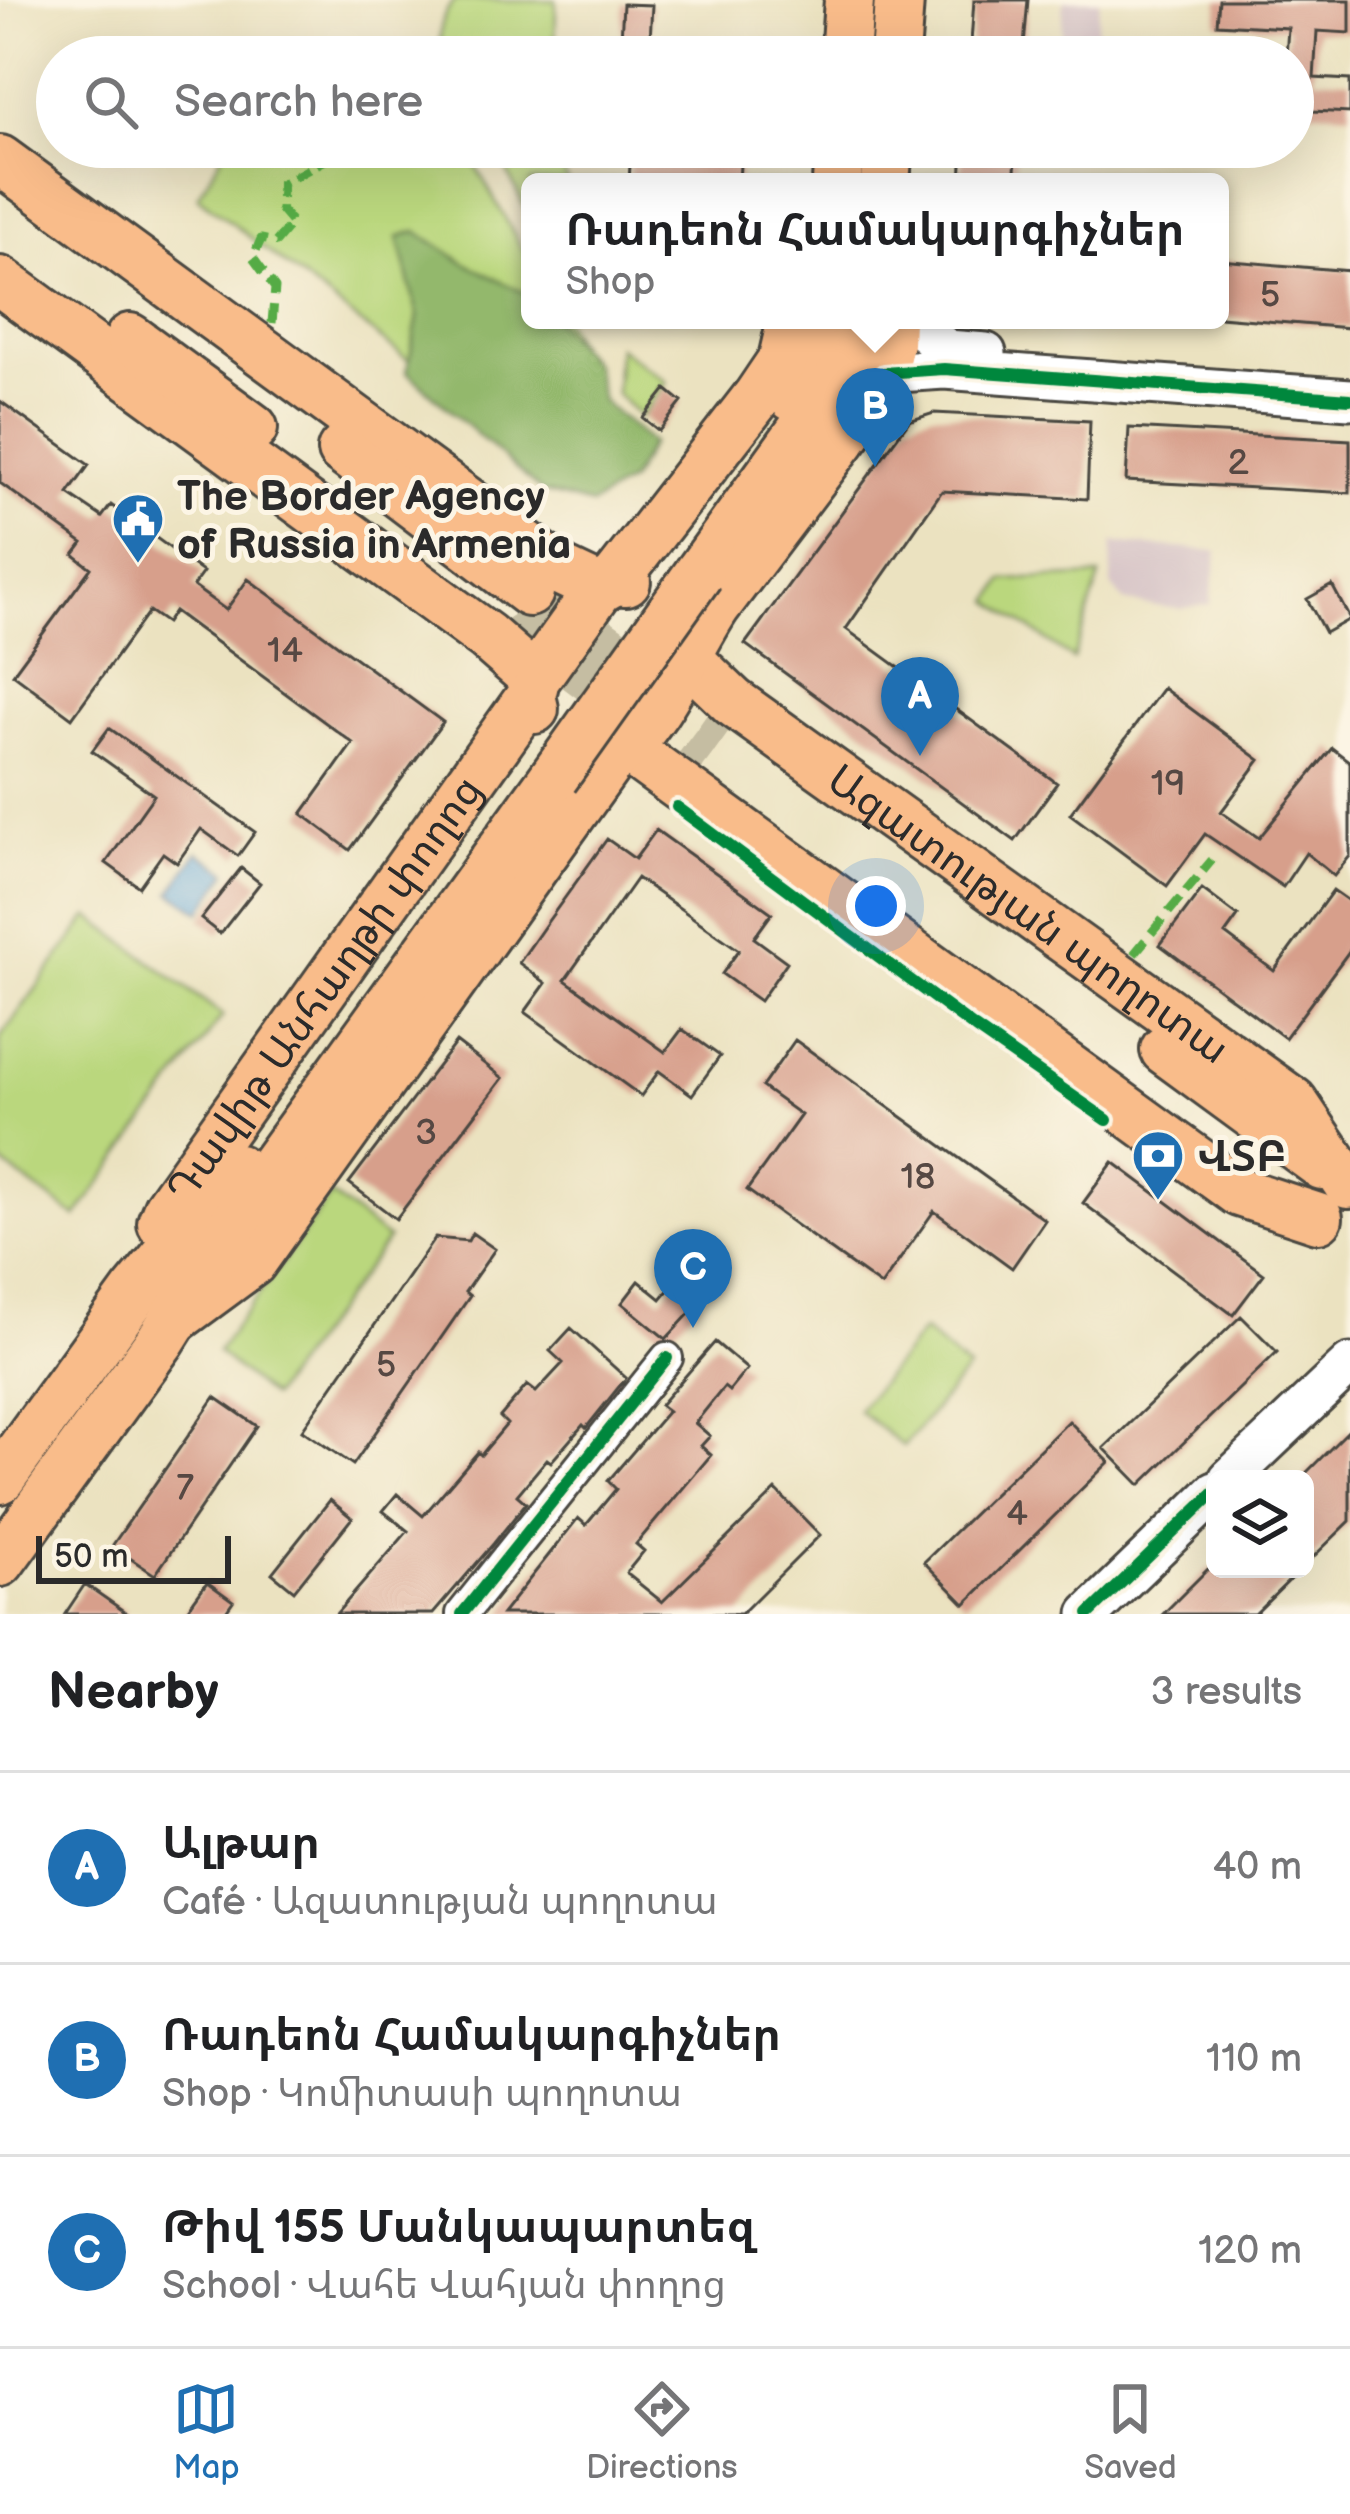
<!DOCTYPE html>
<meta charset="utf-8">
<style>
body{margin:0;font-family:"Balsamiq Sans","Noto Sans Armenian",sans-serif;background:#f2f2f2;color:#202124}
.controls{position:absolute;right:36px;bottom:36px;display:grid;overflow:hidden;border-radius:18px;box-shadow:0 12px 48px #0002}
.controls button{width:108px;height:108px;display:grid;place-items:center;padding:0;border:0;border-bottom:3px solid #e0e0e0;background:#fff;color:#202124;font:60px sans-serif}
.scale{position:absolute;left:36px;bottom:30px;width:195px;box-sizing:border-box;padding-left:12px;border:6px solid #2b2b2b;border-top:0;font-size:33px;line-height:42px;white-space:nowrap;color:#2b2b2b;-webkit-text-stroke:9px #fcf5e5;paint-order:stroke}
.you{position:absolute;left:876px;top:906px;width:42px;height:42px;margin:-30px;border:9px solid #fff;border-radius:50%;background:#1a73e8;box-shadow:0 0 0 18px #1a73e833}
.badge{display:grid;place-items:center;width:78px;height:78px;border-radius:50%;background:#1f6fb2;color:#fff;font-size:39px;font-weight:700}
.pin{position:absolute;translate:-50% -99px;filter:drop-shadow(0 3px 6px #0008)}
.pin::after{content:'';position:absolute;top:63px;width:42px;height:36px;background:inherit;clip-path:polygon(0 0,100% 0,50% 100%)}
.popup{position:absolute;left:521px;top:173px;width:708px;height:156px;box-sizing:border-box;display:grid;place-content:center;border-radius:18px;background:#fff;filter:drop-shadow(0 3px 9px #0005);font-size:39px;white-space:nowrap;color:#757577}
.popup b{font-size:45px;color:#202124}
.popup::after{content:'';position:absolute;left:50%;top:100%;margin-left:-24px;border:24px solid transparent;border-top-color:#fff}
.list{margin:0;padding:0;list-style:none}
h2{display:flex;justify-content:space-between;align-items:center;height:156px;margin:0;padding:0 48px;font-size:51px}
h2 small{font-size:39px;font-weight:400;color:#757577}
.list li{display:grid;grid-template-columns:78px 1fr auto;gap:36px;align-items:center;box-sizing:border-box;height:192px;padding:0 48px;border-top:3px solid #e0e0e0}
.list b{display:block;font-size:45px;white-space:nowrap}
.list p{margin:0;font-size:39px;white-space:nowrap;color:#757577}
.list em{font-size:39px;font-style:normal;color:#757577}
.icon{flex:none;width:66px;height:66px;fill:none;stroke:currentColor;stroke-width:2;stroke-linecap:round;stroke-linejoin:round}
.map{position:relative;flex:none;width:1350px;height:1614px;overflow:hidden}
.search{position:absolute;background:#fff;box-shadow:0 12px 48px #0002;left:36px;right:36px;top:36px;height:132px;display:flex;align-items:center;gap:30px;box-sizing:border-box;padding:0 42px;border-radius:66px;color:#757577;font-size:45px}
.sheet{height:732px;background:#fff}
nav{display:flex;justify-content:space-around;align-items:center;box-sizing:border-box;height:168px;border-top:3px solid #e0e0e0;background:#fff;font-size:33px;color:#757577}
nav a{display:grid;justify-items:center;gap:6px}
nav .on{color:#1f6fb2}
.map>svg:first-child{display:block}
.industrial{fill:#d2bec3}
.green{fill:#bad77d;stroke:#728154;stroke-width:3}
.forest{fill:#93b86c;stroke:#5f724c;stroke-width:3}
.water{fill:#60a4d5;stroke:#466880;stroke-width:3}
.building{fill:#d79f8b}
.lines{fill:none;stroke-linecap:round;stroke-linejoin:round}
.primary-tunnel{stroke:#c5bda2;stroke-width:48;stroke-dasharray:48 24;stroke-linecap:butt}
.minor-casing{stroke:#484641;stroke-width:36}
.tertiary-casing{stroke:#484641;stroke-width:45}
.primary-casing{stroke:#484641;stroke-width:54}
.minor{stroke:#fff;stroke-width:30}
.tertiary{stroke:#fff;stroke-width:39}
.primary{stroke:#f9bc8a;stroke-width:48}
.primary-bridge-casing{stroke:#484641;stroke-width:54;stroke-linecap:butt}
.primary-bridge{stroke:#f9bc8a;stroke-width:48}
.quiet{stroke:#54ab44;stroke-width:9;stroke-dasharray:18 9;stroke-linecap:butt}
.cycleway-casing{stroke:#fcf5e5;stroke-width:20}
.cycleway{stroke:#00873e;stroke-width:12}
.labels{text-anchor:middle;stroke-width:10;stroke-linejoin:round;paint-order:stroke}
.number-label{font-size:36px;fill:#564843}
.poi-label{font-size:42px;font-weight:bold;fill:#2b2b2b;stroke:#fcf5e5;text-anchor:start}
.street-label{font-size:42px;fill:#2b2b2b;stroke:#fcf5e5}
</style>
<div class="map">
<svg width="1350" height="1614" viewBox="0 0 1350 1614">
<rect width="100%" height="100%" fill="#fcf5e5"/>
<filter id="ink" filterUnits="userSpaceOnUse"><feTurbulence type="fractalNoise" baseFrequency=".00833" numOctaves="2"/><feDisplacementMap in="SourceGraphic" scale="24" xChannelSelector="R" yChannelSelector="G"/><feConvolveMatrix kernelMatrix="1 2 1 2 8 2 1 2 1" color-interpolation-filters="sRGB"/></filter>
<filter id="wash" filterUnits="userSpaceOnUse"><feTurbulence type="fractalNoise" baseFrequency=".004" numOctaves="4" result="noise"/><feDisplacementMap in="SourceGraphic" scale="48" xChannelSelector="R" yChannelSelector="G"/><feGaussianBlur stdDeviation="2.7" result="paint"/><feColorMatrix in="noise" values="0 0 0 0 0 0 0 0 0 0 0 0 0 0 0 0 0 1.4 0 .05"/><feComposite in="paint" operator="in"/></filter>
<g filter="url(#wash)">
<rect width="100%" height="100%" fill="#ebe2c0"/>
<path class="industrial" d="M 1064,0 L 1100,0 L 1095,57 L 1060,57 Z
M 1112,543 L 1218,551 L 1210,604 L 1179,609 L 1125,602 L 1111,585 Z"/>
<path class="green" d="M 456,0 L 556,0 L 555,57 L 441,57 C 439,37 439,13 456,0 Z
M 226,147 L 465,147 L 530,262 L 530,320 L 563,320 L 590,366 L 537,460 L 198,197 Z
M 495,147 L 554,147 L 568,182 L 530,182 L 530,218 Z
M 618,347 L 667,382 L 640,417 L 616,393 Z
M 1100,576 L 1073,659 L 991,601 L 1004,580 Z
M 89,916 L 223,1015 L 76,1217 L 0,1162 L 0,1038 Z
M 331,1195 L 388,1239 L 271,1397 L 217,1352 Z
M 923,1331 L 968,1369 L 903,1447 L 858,1410 Z"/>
<path class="forest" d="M 416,231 L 463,262 L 530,296 L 530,320 L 554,320 L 594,365 L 602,401 L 651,443 L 630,481 L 591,505 L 542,492 L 407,372 L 418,316 L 398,237 Z"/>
<path class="water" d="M 198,852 L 228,872 L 201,912 L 171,892 Z"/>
<g id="blocks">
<path class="building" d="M 974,0 L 1028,0 L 1023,57 L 970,57 Z
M 1219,0 L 1350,0 L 1350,33 L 1317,31 L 1314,78 L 1350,80 L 1350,113 L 1293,110 L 1293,57 L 1286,57 L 1288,28 L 1217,24 Z
M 623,4 L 652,5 L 649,57 L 620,57 Z
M 631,147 L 741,147 L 739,182 L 629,182 Z
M 963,147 L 1017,147 L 1014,182 L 961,182 Z
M 1220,260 L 1350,271 L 1350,328 L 1220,317 Z
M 666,389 L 682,402 L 659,431 L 643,418 Z
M 0,401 L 89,465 L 68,494 L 102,517 L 111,505 L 203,572 L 193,586 L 226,610 L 248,579 L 443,722 L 350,850 L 302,814 L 353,743 L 174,611 L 166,623 L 149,611 L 72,718 L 13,674 L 91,568 L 74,555 L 83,543 L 0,483 Z
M 934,413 L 1090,421 L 1087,499 L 942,491 L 846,629 L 1057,783 L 1015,841 L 745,644 L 909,421 Z
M 1129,428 L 1350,440 L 1350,493 L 1126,481 Z
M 1332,585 L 1350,619 L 1325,633 L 1307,599 Z
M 1163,688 L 1260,760 L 1221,812 L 1259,838 L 1332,748 L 1350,762 L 1350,856 L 1334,876 L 1306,853 L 1283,887 L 1205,834 L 1167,886 L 1070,814 Z
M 109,728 L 255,832 L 238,856 L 201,829 L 177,863 L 163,853 L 139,887 L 106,863 L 154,795 L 92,751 Z
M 656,830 L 772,913 L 754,938 L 787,962 L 760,1001 L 722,974 L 739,950 L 637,878 L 565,980 L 665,1052 L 682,1029 L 720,1056 L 692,1095 L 659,1071 L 641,1096 L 525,1012 L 546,983 L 519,963 L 546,924 L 607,839 L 635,859 Z
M 241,868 L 260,883 L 220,934 L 201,919 Z
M 1202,889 L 1238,916 L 1225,934 L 1274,971 L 1333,890 L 1350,902 L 1350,950 L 1285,1038 L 1160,945 Z
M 795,1040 L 1045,1220 L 1012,1268 L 934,1211 L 881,1286 L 747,1190 L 801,1115 L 762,1087 Z
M 456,1042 L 503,1078 L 396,1219 L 349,1183 Z
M 1113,1162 L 1264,1274 L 1233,1315 L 1083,1203 Z
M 472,1233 L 495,1249 L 465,1292 L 470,1296 L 353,1465 L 302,1430 L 435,1238 L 468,1241 Z
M 639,1281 L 661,1299 L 675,1282 L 700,1302 L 666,1339 L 622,1303 Z
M 1241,1316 L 1277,1352 L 1140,1485 L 1104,1448 Z
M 571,1328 L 626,1378 L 586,1428 L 583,1425 L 551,1462 L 547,1459 L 517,1495 L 526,1503 L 494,1543 L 433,1614 L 336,1614 L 408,1531 L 383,1511 L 397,1494 L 423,1516 L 478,1452 L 481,1455 L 507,1424 L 500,1417 L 527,1385 L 536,1392 L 563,1363 L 550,1351 Z
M 715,1342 L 747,1369 L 729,1391 L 724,1387 L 695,1423 L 710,1436 L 701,1446 L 711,1455 L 636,1544 L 644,1551 L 626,1573 L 662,1602 L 776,1490 L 820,1535 L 741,1614 L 502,1614 L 578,1518 L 586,1525 L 616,1489 L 608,1481 L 668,1411 L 660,1405 Z
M 215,1397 L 257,1426 L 155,1575 L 112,1546 Z
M 1069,1421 L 1109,1462 L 965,1604 L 924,1562 Z
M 1350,1429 L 1350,1521 L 1305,1565 L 1305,1474 Z
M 330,1500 L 352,1518 L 294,1591 L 272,1573 Z
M 1208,1569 L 1301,1569 L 1255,1614 L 1163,1614 Z
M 207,1582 L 233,1601 L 224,1614 L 184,1614 Z
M 85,1584 L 128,1614 L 65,1614 Z"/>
</g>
</g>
<g filter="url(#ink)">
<use href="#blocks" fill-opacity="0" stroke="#484641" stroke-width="3"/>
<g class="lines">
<path class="primary-tunnel" d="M 529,592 L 728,733
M 510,618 L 705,764"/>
<g class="minor-casing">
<path id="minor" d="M 462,1614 L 667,1358"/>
</g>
<g class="tertiary-casing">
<path id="tertiary" d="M 911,320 L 947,350 L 986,353
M 883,373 L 944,369 L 1350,399
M 1229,1479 L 1350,1364
M 1089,1614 L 1215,1492"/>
</g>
<g class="primary-casing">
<g id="primary">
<path d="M 845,57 L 849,0"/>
<path d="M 895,57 L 899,0"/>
<path d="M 0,160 L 563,572 L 599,589"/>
<path d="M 837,182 L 839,147"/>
<path d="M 885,182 L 888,147"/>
<path d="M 0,281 L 487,637 L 535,679"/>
<path d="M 130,338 L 253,428"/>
<path d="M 793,397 C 810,375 823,348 826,320"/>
<path d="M 342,450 L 529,592"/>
<path d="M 699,573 L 858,352 L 867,320"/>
<path d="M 615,580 L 758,396 L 783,359 L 792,320"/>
<path id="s1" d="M 688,659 L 733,702 L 1293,1102 L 1348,1184"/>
<path d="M 534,709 L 531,696 L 535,679 L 599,589 L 615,580 L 626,581"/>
<path d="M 627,748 L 1239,1192 L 1318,1218"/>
<path d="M 1165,1050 L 1322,1165"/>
<path id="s2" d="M 162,1223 L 168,1208 L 531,696"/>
<path d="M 176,1318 L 252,1262 L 611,759 C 661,722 683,656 716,606 L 877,393 L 889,343 L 890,320"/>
<path d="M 0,1479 L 135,1293 L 238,1169"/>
<path d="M 0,1562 L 161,1340 L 248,1201 L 554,777"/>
</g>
</g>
<use href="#minor" class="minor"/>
<use href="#tertiary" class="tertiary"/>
<use href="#primary" class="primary"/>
<g class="primary-bridge-casing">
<path id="primary-bridge" d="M 554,777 L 699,573"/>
</g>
<use href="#primary-bridge" class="primary-bridge"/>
<path class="quiet" d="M 272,323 L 275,288 L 253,258 L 261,239 L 276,242 L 292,223 L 281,210 L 282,184 L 325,160 L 332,147
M 1134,954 L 1212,860"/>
<g class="cycleway-casing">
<path id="cycleway" d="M 883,373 L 944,369 L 1350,399
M 677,807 L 975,1028 L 1107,1120
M 462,1614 L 667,1358
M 1089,1614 L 1215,1492"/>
</g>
<use href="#cycleway" class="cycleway"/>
</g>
</g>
<defs>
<g id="civic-pin" transform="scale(2.7)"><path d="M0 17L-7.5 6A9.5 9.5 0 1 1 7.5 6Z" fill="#1f6fb2" stroke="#fcf5e5"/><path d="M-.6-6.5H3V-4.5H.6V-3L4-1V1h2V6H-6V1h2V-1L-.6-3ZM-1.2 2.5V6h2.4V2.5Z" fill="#fff"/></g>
<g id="bank-pin" transform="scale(2.7)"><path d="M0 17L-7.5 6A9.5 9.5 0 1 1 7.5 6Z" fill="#1f6fb2" stroke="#fcf5e5"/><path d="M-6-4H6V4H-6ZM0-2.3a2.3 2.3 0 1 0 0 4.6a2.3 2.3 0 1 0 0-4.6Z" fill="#fff"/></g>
</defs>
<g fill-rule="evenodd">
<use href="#civic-pin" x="138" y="519"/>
<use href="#bank-pin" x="1158" y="1156"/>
</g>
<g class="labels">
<g class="number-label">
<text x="1270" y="306">5</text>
<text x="1238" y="474">2</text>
<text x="285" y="662">14</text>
<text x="1168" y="795">19</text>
<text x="426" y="1144">3</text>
<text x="918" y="1188">18</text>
<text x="386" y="1376">5</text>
<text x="185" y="1499">7</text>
<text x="1017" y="1525">4</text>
</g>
<g class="poi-label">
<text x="177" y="510">The Border Agency<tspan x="177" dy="48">of Russia in Armenia</tspan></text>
<text x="1197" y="1171">ՎՏԲ</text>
</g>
<g class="street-label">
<text dy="15" stroke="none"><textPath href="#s1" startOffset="426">Ազատության պողոտա</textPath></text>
<text dy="15" stroke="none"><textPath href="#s2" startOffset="285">Դավիթ Անհաղթի փողոց</textPath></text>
</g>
</g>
</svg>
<div class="controls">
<button><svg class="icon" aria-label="layers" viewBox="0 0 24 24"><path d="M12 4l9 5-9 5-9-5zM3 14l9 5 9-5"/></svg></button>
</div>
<div class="scale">50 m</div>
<div class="you"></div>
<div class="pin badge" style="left:920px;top:756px">A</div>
<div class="pin badge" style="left:875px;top:467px">B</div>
<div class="popup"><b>Ռադեոն Համակարգիչներ</b>Shop</div>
<div class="pin badge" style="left:693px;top:1328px">C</div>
<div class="search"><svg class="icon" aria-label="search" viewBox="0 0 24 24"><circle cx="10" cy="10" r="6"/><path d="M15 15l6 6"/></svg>Search here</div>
</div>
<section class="sheet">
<h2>Nearby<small>3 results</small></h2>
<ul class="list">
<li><span class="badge">A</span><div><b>Ալթար</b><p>Café · Ազատության պողոտա</p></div><em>40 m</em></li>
<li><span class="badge">B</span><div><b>Ռադեոն Համակարգիչներ</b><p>Shop · Կոմիտասի պողոտա</p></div><em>110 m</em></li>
<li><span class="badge">C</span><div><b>Թիվ 155 Մանկապարտեզ</b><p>School · Վահե Վահյան փողոց</p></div><em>120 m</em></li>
</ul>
</section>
<nav>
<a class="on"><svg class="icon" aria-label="map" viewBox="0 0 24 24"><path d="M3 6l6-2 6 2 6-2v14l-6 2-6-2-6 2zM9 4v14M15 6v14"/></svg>Map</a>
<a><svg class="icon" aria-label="directions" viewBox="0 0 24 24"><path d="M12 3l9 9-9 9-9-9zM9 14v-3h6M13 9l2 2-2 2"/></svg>Directions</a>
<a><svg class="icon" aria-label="saved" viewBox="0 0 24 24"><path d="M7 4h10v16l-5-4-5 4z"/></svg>Saved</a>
</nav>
